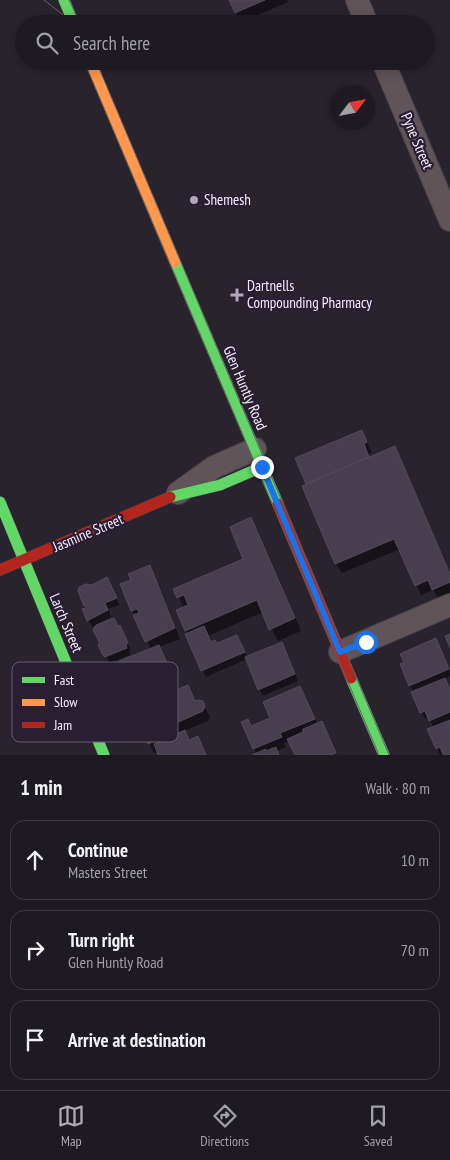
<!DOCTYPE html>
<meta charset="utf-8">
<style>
body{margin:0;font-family:"PT Sans Narrow",sans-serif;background:#2b272f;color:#f1f3f6}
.compass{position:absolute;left:330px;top:85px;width:45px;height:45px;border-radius:50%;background:#1e1a22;box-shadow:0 2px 12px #0003;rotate:58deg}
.stop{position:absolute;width:15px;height:15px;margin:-11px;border:4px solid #1a73e8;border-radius:50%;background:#fff}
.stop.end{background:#1a73e8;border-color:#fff;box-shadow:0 1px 5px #0008}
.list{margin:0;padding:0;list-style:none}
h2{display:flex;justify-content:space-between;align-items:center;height:65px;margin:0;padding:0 20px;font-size:21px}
h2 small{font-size:16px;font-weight:400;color:#a1a1a5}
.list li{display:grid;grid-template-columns:32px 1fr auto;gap:15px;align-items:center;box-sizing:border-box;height:80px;margin:0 10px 10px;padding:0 10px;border:1px solid #3c3840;border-radius:15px}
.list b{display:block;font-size:19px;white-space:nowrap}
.list p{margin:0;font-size:16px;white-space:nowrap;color:#a1a1a5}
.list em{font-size:16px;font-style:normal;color:#a1a1a5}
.icon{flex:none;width:28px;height:28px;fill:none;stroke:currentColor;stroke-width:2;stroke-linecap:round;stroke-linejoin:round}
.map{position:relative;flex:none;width:450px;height:755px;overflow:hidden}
.search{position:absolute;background:#1e1a22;box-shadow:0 2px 12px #0003;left:15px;right:15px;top:15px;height:55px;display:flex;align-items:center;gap:12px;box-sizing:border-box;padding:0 18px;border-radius:28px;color:#a1a1a5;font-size:19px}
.sheet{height:335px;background:#1e1a22}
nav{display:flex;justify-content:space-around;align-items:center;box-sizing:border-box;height:70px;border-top:1px solid #3c3840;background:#1e1a22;font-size:14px;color:#a1a1a5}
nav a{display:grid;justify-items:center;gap:2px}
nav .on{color:#afa8b5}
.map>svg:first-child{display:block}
.shadow{fill:#0007}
.building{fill:#473e4e;stroke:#514c56}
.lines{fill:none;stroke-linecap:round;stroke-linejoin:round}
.street-casing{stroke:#454149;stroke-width:24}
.fast-casing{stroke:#454149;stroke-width:12}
.slow-casing{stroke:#454149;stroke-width:12}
.jam-casing{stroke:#454149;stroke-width:12}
.street{stroke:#5f5458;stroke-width:22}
.fast{stroke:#63d668;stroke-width:11}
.slow{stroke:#ff974d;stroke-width:11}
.jam{stroke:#b3261e;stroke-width:11}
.tram{stroke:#645d63;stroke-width:1}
.route{stroke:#1a73e8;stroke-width:6}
.poi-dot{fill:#afa8b5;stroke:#291e32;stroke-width:2}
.labels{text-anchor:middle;stroke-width:4.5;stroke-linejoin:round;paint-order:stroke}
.street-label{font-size:15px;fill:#f7f0fe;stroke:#291e32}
.poi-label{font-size:15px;fill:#f7f0fe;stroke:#291e32;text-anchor:start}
.key{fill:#291e32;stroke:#675d6f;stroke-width:1}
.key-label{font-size:14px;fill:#f7f0fe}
</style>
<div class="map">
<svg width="450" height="755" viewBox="0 0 450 755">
<rect width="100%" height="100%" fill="#28232d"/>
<path class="shadow" d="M 230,0 L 287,0 L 288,2 L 241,22 Z
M 361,431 L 372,452 L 368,454 L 370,458 L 395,448 L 400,457 L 450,574 L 450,594 L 439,599 L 433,590 L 421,595 L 400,549 L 342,573 L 336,564 L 304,486 L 308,485 L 297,459 Z
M 251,519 L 258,531 L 301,631 L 278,641 L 263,612 L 208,636 L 211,643 L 217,645 L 241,643 L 247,658 L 285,651 L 298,681 L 263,696 L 247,659 L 206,677 L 178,611 L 184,608 L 175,589 L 245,559 Z
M 149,567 L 155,577 L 180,639 L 159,647 L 179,690 L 195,702 L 202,702 L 210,717 L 208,721 L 184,731 L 190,741 L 206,755 L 160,755 L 158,752 L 154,753 L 142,728 L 152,724 L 146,708 L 143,709 L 139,703 L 133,705 L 125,689 L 127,688 L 121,677 L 124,669 L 151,649 L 132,610 L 132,580 Z
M 111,585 L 119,605 L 108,609 L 111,617 L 99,623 L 100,625 L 118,628 L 120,627 L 131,650 L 129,651 L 130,655 L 110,663 L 103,653 L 101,644 L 95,630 L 98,624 L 92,627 L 84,610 L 87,609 L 85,605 Z
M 440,647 L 450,671 L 450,676 L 444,679 L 450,689 L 450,755 L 440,755 L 429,730 L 434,728 L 429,718 L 425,719 L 410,685 Z
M 300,687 L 318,725 L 325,729 L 337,755 L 296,755 L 289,741 L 284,743 L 286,747 L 277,751 L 279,755 L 257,755 L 254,748 L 252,727 L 272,719 Z"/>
<path class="building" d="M 229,0 L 265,0 L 235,13 Z
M 362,430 L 367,442 L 364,444 L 369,457 L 306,484 L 295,458 Z
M 395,446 L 450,574 L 450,582 L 432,590 L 428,580 L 415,586 L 394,539 L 335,564 L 302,486 Z
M 251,517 L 295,618 L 269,630 L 257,600 L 185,631 L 176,610 L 188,605 L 184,595 L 177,598 L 173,589 L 243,559 L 230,527 Z
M 150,565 L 175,628 L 145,642 L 133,615 L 139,613 L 137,609 L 131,611 L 120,584 L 131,580 L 128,574 Z
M 107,577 L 117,598 L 105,603 L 108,610 L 87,621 L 82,609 L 86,608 L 86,605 L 84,606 L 78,591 L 79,587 L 86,584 L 92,585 Z
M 114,618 L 118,626 L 120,625 L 128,643 L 126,644 L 127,648 L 105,657 L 102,654 L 98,644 L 100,644 L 93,630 L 96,625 Z
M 204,626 L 211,642 L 215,640 L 217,643 L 237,635 L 245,652 L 201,671 L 185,634 Z
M 450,634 L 450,648 L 445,636 Z
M 436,638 L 449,669 L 409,686 L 400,664 L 404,662 L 400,654 Z
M 282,642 L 295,674 L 258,690 L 245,657 Z
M 159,645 L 176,683 L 136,700 L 134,693 L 126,696 L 123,688 L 130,686 L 126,675 L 119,678 L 116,670 L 123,668 L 119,661 Z
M 445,678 L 450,689 L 450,712 L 429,721 L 425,711 L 420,713 L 411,692 Z
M 188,685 L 195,701 L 198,700 L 203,701 L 205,706 L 203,711 L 163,729 L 166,736 L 148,744 L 140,727 L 150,723 L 143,704 Z
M 300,686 L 315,719 L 280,733 L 282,737 L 253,749 L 241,722 L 248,719 L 251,726 L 270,718 L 263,702 Z
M 450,720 L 450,755 L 443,755 L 440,747 L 436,749 L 427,729 Z
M 322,721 L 336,753 L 332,755 L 295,755 L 287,739 L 303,732 L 303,729 Z
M 185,730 L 189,740 L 198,736 L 206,755 L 158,755 L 154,744 Z
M 276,747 L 279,755 L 252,755 L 266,749 L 266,751 Z"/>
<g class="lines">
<g class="street-casing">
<path id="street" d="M 357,0 L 367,24
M 383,61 L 450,220
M 178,493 L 214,467 L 255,449
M 340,652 L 450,605"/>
</g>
<g class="fast-casing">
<path id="fast" d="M 64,0 L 74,24
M 175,262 L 278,504
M 170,497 L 220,485 L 262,467
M 0,502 L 104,755
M 351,678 L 384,755"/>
</g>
<g class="slow-casing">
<path id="slow" d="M 90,61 L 175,262"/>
</g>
<g class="jam-casing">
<path id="jam" d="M 278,504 L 351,678
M 0,570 L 170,497"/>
</g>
<use href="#street" class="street"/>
<use href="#fast" class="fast"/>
<use href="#slow" class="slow"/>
<use href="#jam" class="jam"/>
<path class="tram" d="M 44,0 L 62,14 L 68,24
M 69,0 L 80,24
M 84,61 L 379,755
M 96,61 L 389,755"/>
</g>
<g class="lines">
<path class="route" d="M 262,467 L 340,652 L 366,642"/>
</g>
<g class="poi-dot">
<circle cx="194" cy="200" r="5"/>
<path d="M234.5 287.5h5v5h5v5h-5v5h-5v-5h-5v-5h5z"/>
</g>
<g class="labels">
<g class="street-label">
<text transform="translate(417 141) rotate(67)" y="5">Pyne Street</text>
<text transform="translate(245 388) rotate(67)" y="5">Glen Huntly Road</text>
<text transform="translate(88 533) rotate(-23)" y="5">Jasmine Street</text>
<text transform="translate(66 623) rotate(67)" y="5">Larch Street</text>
</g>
<g class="poi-label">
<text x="204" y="205">Shemesh</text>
<text x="247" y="291">Dartnells<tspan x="247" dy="17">Compounding Pharmacy</tspan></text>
</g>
</g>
<rect x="12" y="662" width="166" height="80" rx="8" class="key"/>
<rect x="22" y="677" width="23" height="6" fill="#63d668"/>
<rect x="22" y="699" width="23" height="7" fill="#ff974d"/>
<rect x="22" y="722" width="23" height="6" fill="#b3261e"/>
<g class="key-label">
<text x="54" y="685">Fast</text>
<text x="54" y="707">Slow</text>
<text x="54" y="730">Jam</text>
</g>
</svg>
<svg class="compass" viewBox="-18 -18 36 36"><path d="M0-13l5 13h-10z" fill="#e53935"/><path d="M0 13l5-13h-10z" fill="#a1a1a5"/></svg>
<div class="stop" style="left:366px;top:642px"></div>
<div class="stop end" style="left:262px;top:467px"></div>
<div class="search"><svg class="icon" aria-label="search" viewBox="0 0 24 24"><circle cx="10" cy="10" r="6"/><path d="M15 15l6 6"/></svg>Search here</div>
</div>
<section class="sheet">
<h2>1 min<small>Walk · 80 m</small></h2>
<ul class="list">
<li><svg class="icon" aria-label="ahead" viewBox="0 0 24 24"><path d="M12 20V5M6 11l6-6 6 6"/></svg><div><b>Continue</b><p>Masters Street</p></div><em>10 m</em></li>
<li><svg class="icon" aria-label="right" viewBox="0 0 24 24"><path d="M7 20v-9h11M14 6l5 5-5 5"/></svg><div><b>Turn right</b><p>Glen Huntly Road</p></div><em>70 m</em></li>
<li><svg class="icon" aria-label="arrive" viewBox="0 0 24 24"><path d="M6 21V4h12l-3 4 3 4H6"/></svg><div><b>Arrive at destination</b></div></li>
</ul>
</section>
<nav>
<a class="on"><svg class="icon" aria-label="map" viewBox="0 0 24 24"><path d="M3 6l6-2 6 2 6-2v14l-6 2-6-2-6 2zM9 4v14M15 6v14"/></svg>Map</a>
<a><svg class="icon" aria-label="directions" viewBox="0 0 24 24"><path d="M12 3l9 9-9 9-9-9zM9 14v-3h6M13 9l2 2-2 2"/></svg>Directions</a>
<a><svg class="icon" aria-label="saved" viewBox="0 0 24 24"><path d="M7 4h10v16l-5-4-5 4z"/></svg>Saved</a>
</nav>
